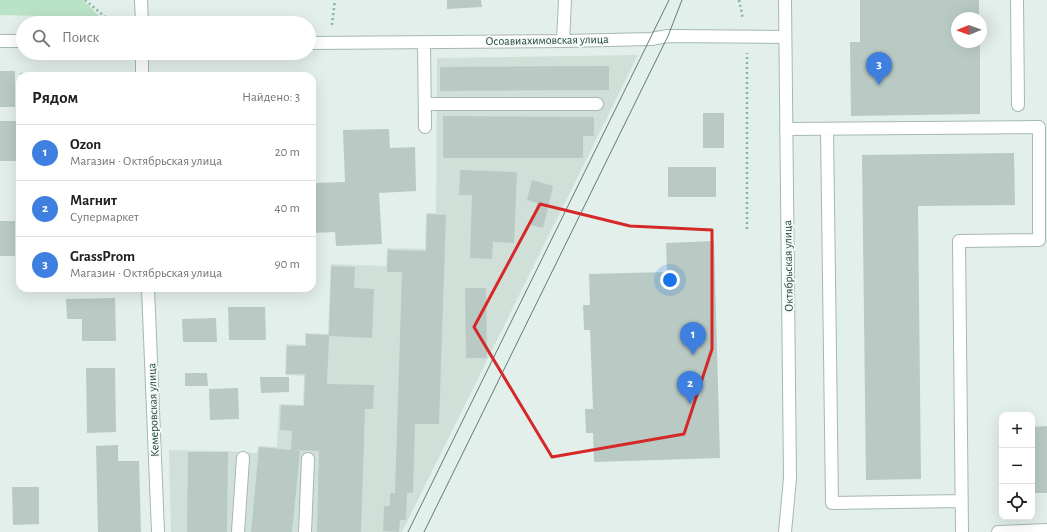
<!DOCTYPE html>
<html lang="ru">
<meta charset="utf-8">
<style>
body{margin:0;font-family:"Alegreya Sans",sans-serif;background:#f6f6f6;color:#202124}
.controls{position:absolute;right:12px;bottom:12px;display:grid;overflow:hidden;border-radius:8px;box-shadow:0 4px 16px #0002}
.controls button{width:36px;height:36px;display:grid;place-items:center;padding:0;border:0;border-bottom:1px solid #e0e0e0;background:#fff;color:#202124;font:20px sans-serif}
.compass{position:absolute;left:951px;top:12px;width:36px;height:36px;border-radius:50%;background:#fff;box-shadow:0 4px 16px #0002;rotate:269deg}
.you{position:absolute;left:670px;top:280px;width:14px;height:14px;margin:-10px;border:3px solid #fff;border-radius:50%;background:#1a73e8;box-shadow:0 0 0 6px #1a73e833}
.badge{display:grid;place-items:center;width:26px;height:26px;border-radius:50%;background:#844e38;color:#fff;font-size:13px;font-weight:700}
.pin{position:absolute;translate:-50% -33px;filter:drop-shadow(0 1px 2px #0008)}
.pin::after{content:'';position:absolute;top:21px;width:14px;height:12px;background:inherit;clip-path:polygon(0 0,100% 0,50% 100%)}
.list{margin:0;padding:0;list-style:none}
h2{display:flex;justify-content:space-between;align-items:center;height:52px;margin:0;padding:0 16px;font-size:17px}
h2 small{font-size:13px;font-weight:400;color:#757577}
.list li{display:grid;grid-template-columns:26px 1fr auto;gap:12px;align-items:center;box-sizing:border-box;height:56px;padding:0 16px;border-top:1px solid #e0e0e0}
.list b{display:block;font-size:15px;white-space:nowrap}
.list p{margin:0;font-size:13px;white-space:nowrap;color:#757577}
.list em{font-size:13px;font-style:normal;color:#757577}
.icon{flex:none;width:22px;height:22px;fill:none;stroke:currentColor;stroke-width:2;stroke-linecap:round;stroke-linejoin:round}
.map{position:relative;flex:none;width:1047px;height:532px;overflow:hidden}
.search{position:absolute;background:#fff;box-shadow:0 4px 16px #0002;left:16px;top:16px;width:300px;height:44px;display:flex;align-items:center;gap:10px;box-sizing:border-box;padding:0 14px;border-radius:22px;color:#757577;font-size:15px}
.panel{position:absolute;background:#fff;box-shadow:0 4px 16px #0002;left:16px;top:72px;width:300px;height:220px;border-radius:12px}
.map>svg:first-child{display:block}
.built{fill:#d1dfd9}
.green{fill:#bae2c7}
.building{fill:#b8cac3}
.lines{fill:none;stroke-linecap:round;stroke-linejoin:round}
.minor-casing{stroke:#a5b8b2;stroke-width:14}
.path{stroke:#80b6a8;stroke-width:2.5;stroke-dasharray:2 3;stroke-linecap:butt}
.minor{stroke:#fff;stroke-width:12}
.tram{stroke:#5b7e76;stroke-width:1}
.marked{fill:none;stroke:#d62828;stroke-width:3;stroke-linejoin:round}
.labels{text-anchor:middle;stroke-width:4;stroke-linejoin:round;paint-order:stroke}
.street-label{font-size:12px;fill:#20433b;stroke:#f5faf8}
</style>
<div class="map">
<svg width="1047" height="532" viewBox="0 0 1047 532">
<rect width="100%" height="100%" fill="#e3efea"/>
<path class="built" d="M 638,55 L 402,532 L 171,532 L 169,450 L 229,451 L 257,453 L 258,446 L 277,447 L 279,404 L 303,405 L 304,376 L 285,375 L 286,344 L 305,345 L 305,333 L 328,334 L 331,264 L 386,266 L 387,248 L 425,249 L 426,213 L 436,213 L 437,58 Z"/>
<path class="green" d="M 0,0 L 83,0 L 106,23 L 84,23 L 82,17 L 0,15 Z"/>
<path class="building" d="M 447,0 L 481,0 L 482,7 L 447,9 Z
M 860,0 L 979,0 L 979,18 L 957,18 L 957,42 L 980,42 L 980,114 L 851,116 L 850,42 L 860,42 Z
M 609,66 L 609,90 L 440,91 L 440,67 Z
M 0,71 L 15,71 L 15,107 L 0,107 Z
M 54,72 L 54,76 L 20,76 L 20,73 Z
M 703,113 L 724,113 L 724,148 L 703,148 Z
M 443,116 L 594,117 L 594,136 L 583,136 L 583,158 L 443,158 Z
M 0,121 L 16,121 L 16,161 L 0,161 Z
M 389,129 L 390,148 L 415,147 L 416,191 L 379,193 L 382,244 L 336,246 L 335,232 L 312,233 L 312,183 L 345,182 L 343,130 Z
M 1014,153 L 1015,205 L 918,206 L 921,479 L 866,480 L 862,155 Z
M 668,167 L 716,167 L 716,197 L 668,197 Z
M 460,170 L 517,172 L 514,243 L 493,242 L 492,259 L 470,258 L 472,195 L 459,195 Z
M 532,180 L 553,186 L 543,228 L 531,225 L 537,203 L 527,200 Z
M 427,214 L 446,215 L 439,424 L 415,424 L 413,493 L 407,493 L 406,520 L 400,520 L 399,532 L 383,531 L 384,506 L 390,506 L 390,493 L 395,493 L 402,272 L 387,272 L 388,250 L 426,251 Z
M 0,221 L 15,221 L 15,256 L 0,256 Z
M 714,241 L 720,458 L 594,462 L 593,433 L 586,433 L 585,409 L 593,409 L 590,330 L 584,330 L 583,305 L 590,305 L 589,274 L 667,272 L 666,243 Z
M 331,266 L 355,267 L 354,288 L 374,289 L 372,338 L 329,336 L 327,384 L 374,385 L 373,409 L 365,409 L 361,532 L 317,532 L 319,451 L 295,450 L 300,451 L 292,532 L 251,532 L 259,447 L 291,450 L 292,431 L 280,430 L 281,405 L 304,406 L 305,374 L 286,374 L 287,346 L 306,346 L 306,334 L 329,335 Z
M 465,288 L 486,288 L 487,358 L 466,358 Z
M 115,298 L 116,341 L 82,341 L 82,319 L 67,319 L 66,299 Z
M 228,307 L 265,307 L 266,340 L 229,340 Z
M 216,318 L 217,342 L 183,342 L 182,319 Z
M 86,368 L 115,368 L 116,432 L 87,433 Z
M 185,373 L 207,373 L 208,386 L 185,386 Z
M 260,377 L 289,377 L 289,392 L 261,393 Z
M 238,388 L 239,419 L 210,420 L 209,389 Z
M 1047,426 L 1047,493 L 1032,493 L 1032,427 Z
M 1000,427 L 1002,427 L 1002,462 L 1001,462 Z
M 118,445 L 118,461 L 139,461 L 141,532 L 98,532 L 96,446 Z
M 188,452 L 228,452 L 227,532 L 187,532 Z
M 12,487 L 39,487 L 39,524 L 13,525 Z"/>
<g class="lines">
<g class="minor-casing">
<path id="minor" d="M 141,0 L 142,23
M 785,0 L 790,478 L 785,532
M 1017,0 L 1018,105
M 0,41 L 23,41
M 563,41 L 565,0
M 424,42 L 425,127
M 309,43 L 563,41 L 651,39 L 668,36 L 785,37
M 142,76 L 142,53
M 425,104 L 597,104
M 786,129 L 1039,127 L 1039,240 L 959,241 L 962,532
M 827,129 L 832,503 L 961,501
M 148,288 L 158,532
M 238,532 L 243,458
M 305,532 L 308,459
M 998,532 L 1047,530"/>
</g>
<path class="path" d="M 85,0 L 110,21
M 739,0 L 743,19
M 332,25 L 335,0
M 747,229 L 747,53"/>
<use href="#minor" class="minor"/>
<path class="tram" d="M 408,532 L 669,0
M 424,532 L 668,36 L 682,0"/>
</g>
<path class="marked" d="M 540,204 L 630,226 L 712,230 L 712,349 L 684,434 L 552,457 L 474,327 Z"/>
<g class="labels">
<g class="street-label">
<text transform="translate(547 40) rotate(-1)" y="4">Осоавиахимовская улица</text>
<text transform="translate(788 266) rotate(-91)" y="4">Октябрьская улица</text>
<text transform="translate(153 410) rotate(-92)" y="4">Кемеровская улица</text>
</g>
</g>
</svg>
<div class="controls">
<button>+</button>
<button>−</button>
<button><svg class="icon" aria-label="locate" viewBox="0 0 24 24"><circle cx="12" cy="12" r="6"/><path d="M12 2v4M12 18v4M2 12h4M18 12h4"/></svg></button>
</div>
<svg class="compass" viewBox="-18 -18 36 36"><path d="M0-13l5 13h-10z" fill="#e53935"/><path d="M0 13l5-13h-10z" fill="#757577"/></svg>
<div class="you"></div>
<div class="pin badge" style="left:693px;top:355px;background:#3f7fe0">1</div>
<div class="pin badge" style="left:690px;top:404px;background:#3f7fe0">2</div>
<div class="pin badge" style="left:879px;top:85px;background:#3f7fe0">3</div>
<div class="search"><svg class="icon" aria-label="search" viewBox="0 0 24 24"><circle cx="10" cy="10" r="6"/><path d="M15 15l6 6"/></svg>Поиск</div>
<section class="panel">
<h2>Рядом<small>Найдено: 3</small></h2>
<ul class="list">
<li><span class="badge" style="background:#3f7fe0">1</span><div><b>Ozon</b><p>Магазин · Октябрьская улица</p></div><em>20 m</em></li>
<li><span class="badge" style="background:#3f7fe0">2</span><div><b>Магнит</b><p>Супермаркет</p></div><em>40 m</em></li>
<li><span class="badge" style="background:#3f7fe0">3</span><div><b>GrassProm</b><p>Магазин · Октябрьская улица</p></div><em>90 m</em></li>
</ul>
</section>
</div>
